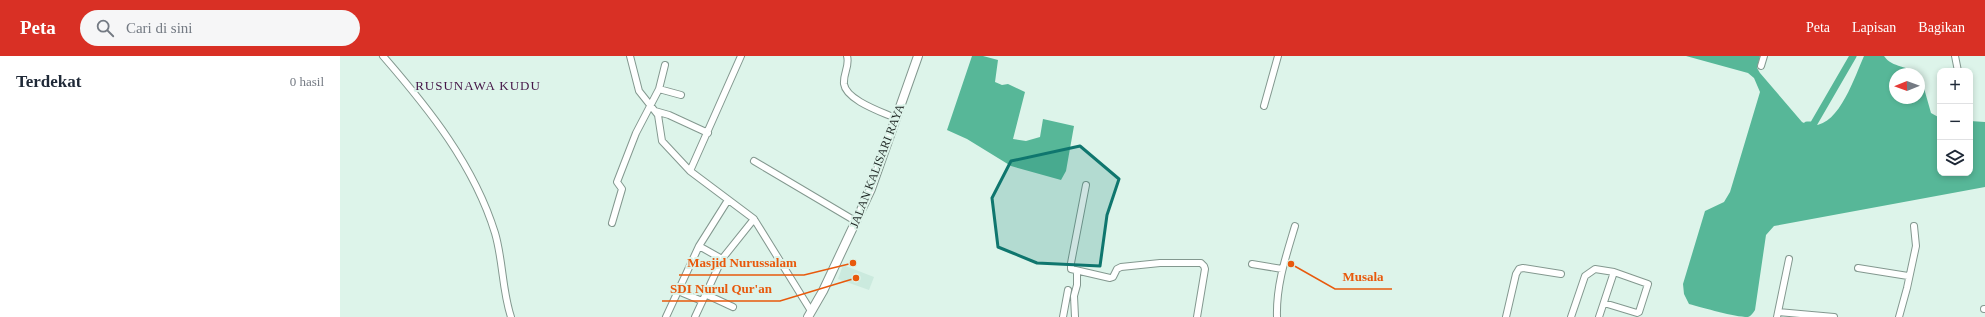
<!DOCTYPE html>
<html lang="id">
<meta charset="utf-8">
<style>
body{margin:0;font-family:"Times New Roman",serif;background:#f6f6f7;color:#1f2937}
.controls{position:absolute;right:12px;top:12px;display:grid;overflow:hidden;border-radius:8px;box-shadow:0 2px 6px #0003}
.controls button{width:36px;height:36px;display:grid;place-items:center;padding:0;border:0;border-bottom:1px solid #e0e1e3;background:#fff;color:#1f2937;font:20px sans-serif}
.compass{position:absolute;left:1549px;top:12px;width:36px;height:36px;border-radius:50%;background:#fff;box-shadow:0 2px 6px #0003;rotate:269deg}
.list{margin:0;padding:0;list-style:none}
h2{display:flex;justify-content:space-between;align-items:center;height:52px;margin:0;padding:0 16px;font-size:17px}
h2 small{font-size:13px;font-weight:400;color:#747a83}
.icon{flex:none;width:22px;height:22px;fill:none;stroke:currentColor;stroke-width:2;stroke-linecap:round;stroke-linejoin:round}
.map{position:relative;flex:none;width:1645px;height:261px;overflow:hidden}
header{display:flex;align-items:center;gap:24px;box-sizing:border-box;height:56px;padding:0 20px;background:#d93025;color:#fff}
header strong{font-size:19px}
nav{display:flex;gap:22px;margin-inline-start:auto;font-size:14px}
.search{width:280px;height:36px;background:#f6f6f7;display:flex;align-items:center;gap:10px;box-sizing:border-box;padding:0 14px;border-radius:22px;color:#747a83;font-size:15px}
main{display:flex}
aside{flex:1;background:#fff}
.map>svg:first-child{display:block}
.built{fill:#cbeade}
.water{fill:#57b798;fill-rule:evenodd}
.lines{fill:none;stroke-linecap:round;stroke-linejoin:round}
.canal{stroke:#57b798;stroke-width:7}
.minor-casing{stroke:#83988f;stroke-width:8}
.tertiary-casing{stroke:#83988f;stroke-width:10}
.minor{stroke:#fff;stroke-width:6}
.tertiary{stroke:#fff;stroke-width:8}
.marked{fill:#0f766e;fill-opacity:0.2;stroke:#0f766e;stroke-width:3;stroke-linejoin:round}
.labels{text-anchor:middle;stroke-width:4;stroke-linejoin:round;paint-order:stroke}
.street-label{font-size:12px;fill:#1f2724;stroke:#ddf4ea}
.neighbourhood-label{font-size:13px;letter-spacing:1px;fill:#441547;stroke:#ddf4ea}
.leader{fill:none;stroke:#e8590c;stroke-width:1.5}
.callout-dot{fill:#e8590c;stroke:#ddf4ea;stroke-width:1.5}
.callout-label{font-size:13px;text-anchor:middle;font-weight:bold;fill:#e8590c;stroke:#ddf4ea;stroke-width:4;stroke-linejoin:round;paint-order:stroke}
</style>
<header>
<strong>Peta</strong>
<div class="search"><svg class="icon" aria-label="search" viewBox="0 0 24 24"><circle cx="10" cy="10" r="6"/><path d="M15 15l6 6"/></svg>Cari di sini</div>
<nav><a>Peta</a><a>Lapisan</a><a>Bagikan</a></nav>
</header>
<main>
<aside>
<h2>Terdekat<small>0 hasil</small></h2>
<ul class="list">
</ul>
</aside>
<div class="map">
<svg width="1645" height="261" viewBox="0 0 1645 261">
<rect width="100%" height="100%" fill="#ddf4ea"/>
<path class="built" d="M 503,209 L 534,221 L 529,234 L 498,223 Z"/>
<path class="water" d="M 632,0 L 643,0 L 658,4 L 655,26 L 662,29 L 668,28 L 685,36 L 673,83 L 686,85 L 700,81 L 703,63 L 734,70 L 726,115 L 721,124 L 671,110 L 627,83 L 607,74 Z
M 1346,0 L 1420,0 L 1417,12 L 1420,17 L 1462,66 C 1495,84 1514,22 1524,0 L 1544,0 C 1552,12 1569,10 1580,18 L 1591,57 L 1600,62 L 1600,117 L 1630,117 L 1630,65 L 1645,66 L 1645,131 L 1434,170 L 1426,179 L 1415,254 C 1413,257 1411,260 1408,261 C 1394,261 1364,252 1349,248 L 1344,238 L 1343,228 L 1365,155 L 1384,146 L 1390,136 L 1420,36 L 1414,22 L 1408,17 ZM 1555,18 L 1579,18 L 1579,42 L 1555,42 Z"/>
<g class="lines">
<path class="canal" d="M 1467,69 L 1473,69 L 1513,0"/>
<g class="minor-casing">
<path id="minor" d="M 43,0 C 89,53 134,109 155,177 C 163,204 162,234 171,261
M 290,0 L 299,35 L 318,59 L 322,85 L 350,115 L 414,163 L 471,255
M 507,0 C 510,10 503,17 504,28 C 506,44 542,56 555,62
M 1615,0 L 1618,15
M 1421,10 L 1424,0
M 319,33 L 341,39
M 924,50 L 938,0
M 315,55 L 329,59 L 368,77
M 414,105 L 517,166
M 350,115 L 401,0
M 746,129 L 731,207 L 731,213 L 770,222 L 773,221 L 777,213 L 781,211 L 820,207 L 861,207 L 864,210 L 865,213 L 857,261
M 272,167 L 282,133 L 277,126 L 296,77 L 319,33 L 325,9
M 359,190 L 382,203
M 912,208 L 942,213
M 1518,212 L 1568,220
M 338,235 L 362,245
M 365,238 L 393,251
M 1644,253 L 1645,253
M 1438,256 L 1494,261
M 326,261 L 359,190 L 388,144
M 355,261 L 382,203 L 414,163
M 723,261 L 728,234
M 735,261 L 734,240 L 737,229 L 737,215
M 937,261 C 936,229 946,200 955,170
M 1166,261 L 1176,218 L 1179,213 L 1183,212 L 1221,218
M 1231,261 L 1245,220 L 1255,213 L 1274,216 L 1308,228 L 1299,256 L 1297,257 L 1264,247
M 1259,261 L 1274,216
M 1437,261 L 1449,203
M 1559,261 L 1567,232 L 1576,190 L 1574,170"/>
</g>
<g class="tertiary-casing">
<path id="tertiary" d="M 468,261 L 483,235 L 531,133 L 578,0"/>
</g>
<use href="#minor" class="minor"/>
<use href="#tertiary" class="tertiary"/>
</g>
<path class="marked" d="M 740,90 L 779,123 L 767,159 L 760,210 L 697,207 L 658,191 L 652,142 L 671,105 Z"/>
<g class="labels">
<g class="street-label">
<text transform="translate(537 110) rotate(-69)" y="4">JALAN KALISARI RAYA</text>
</g>
<g class="neighbourhood-label">
<text x="138" y="34">RUSUNAWA KUDU</text>
</g>
</g>
<path class="leader" d="M513 207L464 219H339M951 208L995 233H1052M516 222L440 245H322"/>
<g class="callout-dot">
<circle cx="513" cy="207" r="4"/>
<circle cx="951" cy="208" r="4"/>
<circle cx="516" cy="222" r="4"/>
</g>
<g class="callout-label">
<text x="402" y="211">Masjid Nurussalam</text>
<text x="1023" y="225">Musala</text>
<text x="381" y="237">SDI Nurul Qur'an</text>
</g>
</svg>
<div class="controls">
<button>+</button>
<button>−</button>
<button><svg class="icon" aria-label="layers" viewBox="0 0 24 24"><path d="M12 4l9 5-9 5-9-5zM3 14l9 5 9-5"/></svg></button>
</div>
<svg class="compass" viewBox="-18 -18 36 36"><path d="M0-13l5 13h-10z" fill="#e53935"/><path d="M0 13l5-13h-10z" fill="#747a83"/></svg>
</div>
</main>
